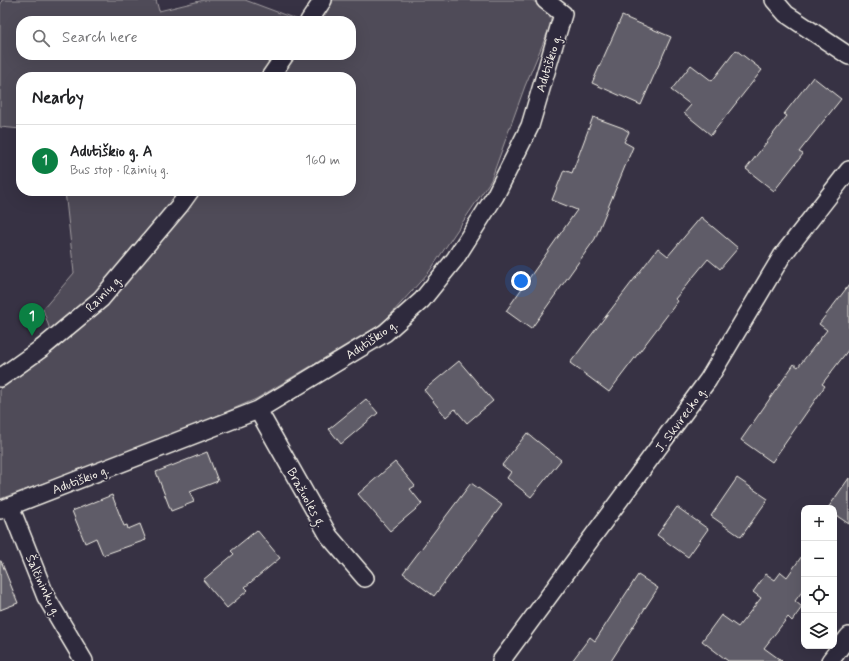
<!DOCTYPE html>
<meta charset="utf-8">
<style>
body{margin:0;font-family:Mynerve,sans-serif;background:#f2f2f2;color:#202124}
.controls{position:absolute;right:12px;bottom:12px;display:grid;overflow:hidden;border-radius:8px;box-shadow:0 4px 16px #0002}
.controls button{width:36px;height:36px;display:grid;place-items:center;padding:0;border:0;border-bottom:1px solid #e0e0e0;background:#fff;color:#202124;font:20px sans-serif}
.you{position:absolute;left:521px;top:281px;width:14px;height:14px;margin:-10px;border:3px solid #fff;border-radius:50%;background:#1a73e8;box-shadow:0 0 0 6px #1a73e833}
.badge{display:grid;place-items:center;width:26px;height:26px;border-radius:50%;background:#0b8043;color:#fff;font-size:13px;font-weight:700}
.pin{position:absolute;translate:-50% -33px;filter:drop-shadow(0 1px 2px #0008)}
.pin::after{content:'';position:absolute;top:21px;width:14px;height:12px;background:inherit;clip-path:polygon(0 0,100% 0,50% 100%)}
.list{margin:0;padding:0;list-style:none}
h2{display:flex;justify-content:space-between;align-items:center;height:52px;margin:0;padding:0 16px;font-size:17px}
h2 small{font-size:13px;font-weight:400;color:#757577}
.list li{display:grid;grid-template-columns:26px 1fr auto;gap:12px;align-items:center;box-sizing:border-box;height:72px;padding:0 16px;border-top:1px solid #e0e0e0}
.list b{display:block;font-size:15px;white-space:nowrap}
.list p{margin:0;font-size:13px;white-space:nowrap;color:#757577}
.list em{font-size:13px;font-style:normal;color:#757577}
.icon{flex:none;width:22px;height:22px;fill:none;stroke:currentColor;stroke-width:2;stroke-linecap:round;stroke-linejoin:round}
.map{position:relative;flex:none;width:849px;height:661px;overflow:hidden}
.search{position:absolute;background:#fff;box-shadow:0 4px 16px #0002;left:16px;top:16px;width:340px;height:44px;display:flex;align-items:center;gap:10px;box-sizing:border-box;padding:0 14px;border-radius:16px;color:#757577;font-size:15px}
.panel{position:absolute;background:#fff;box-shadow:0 4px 16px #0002;left:16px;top:72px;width:340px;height:124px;border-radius:16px}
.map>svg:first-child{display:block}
.green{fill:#504b59;stroke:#a29ea0}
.building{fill:#5f5c67;stroke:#f4f1e8}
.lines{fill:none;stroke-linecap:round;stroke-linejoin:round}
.street-casing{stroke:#f4f1e8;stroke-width:20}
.street{stroke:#2f2a3d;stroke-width:17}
.labels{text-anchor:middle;stroke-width:3.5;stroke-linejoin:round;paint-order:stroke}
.street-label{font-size:13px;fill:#f4f1e8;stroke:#2f2a3d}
</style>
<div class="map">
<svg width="849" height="661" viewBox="0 0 849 661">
<rect width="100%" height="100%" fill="#373244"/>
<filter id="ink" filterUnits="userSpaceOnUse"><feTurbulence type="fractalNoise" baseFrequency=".025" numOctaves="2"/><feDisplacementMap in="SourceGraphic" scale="8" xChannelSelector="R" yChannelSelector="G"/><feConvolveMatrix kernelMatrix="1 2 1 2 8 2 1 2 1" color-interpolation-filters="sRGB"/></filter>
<g filter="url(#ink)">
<path class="green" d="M 2,0 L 156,0 L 159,11 L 204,0 L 245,0 L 301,21 L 21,21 L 21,55 L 351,55 L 351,21 L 309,21 L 323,0 L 532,0 L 546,10 L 552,22 L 525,86 L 491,180 L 429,272 L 383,323 L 256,399 L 159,441 L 0,499 L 0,389 L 60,346 L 50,330 L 43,309 L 74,273 L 65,191 L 351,191 L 351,77 L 21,77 L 21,129 L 0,127 L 0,6 Z"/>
<path class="building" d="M 622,16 L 671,37 L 641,105 L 592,83 Z
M 736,50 L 762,70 L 711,135 L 684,113 L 691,105 L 671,90 L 691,65 L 712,81 Z
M 813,77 L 841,99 L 799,152 L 803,154 L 774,191 L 746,169 L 787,116 L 784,114 Z
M 593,117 L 623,128 L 629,132 L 624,142 L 633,147 L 595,239 L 531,329 L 506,311 L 577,210 L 552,200 L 564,170 L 572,173 Z
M 701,217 L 738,248 L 720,269 L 708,259 L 675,299 L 678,301 L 609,392 L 570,363 L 658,248 L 668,256 Z
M 849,285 L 849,349 L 822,384 L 825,386 L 772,462 L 741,440 L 794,364 L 798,367 L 827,330 L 819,324 Z
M 459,361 L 493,401 L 467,423 L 455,409 L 446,417 L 424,390 Z
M 366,399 L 378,413 L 341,444 L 329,429 Z
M 527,433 L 561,460 L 531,497 L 507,478 L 511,472 L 502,465 Z
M 207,452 L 218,481 L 190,492 L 194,502 L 171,511 L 156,472 Z
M 395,462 L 415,486 L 410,489 L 422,504 L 390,531 L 358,494 Z
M 737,478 L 768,499 L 741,537 L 711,516 Z
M 849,478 L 849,524 L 834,514 L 834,508 L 828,508 Z
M 471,483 L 502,505 L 434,596 L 403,573 Z
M 112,495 L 124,526 L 127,525 L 128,529 L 140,524 L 146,540 L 103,555 L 96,538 L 85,543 L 72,511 Z
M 677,507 L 708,529 L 688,557 L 657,535 Z
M 257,530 L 280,558 L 245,587 L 248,590 L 227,608 L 203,580 L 234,554 L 231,551 Z
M 804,553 L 804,589 L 795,601 L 802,607 L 792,621 L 788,617 L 764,648 L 782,661 L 728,661 L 702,641 L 721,615 L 738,627 L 761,598 L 753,592 L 766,574 L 775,580 L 781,572 L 787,577 Z
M 0,561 L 1,561 L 18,603 L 0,610 Z
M 638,575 L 658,588 L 611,661 L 572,661 L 590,637 L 595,641 Z"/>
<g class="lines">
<g class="street-casing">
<path id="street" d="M 774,0 L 786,14 L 849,56
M 309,21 L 323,0
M 270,77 L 285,55
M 0,378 L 42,348 L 101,299 L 180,205 L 190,191
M 258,410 L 329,536 L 365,578
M 10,506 L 46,597 L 84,661
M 0,510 L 258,410 L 385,333 L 422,300 L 455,259 L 495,196 L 530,126 L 563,14 L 545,0
M 501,661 L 708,380 L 782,256 L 849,170
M 830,661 L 849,636"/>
</g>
<use href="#street" class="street"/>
</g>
</g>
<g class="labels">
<g class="street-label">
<text transform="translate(548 63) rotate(-73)" y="5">Adutiškio g.</text>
<text transform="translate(103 293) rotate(-46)" y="5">Rainių g.</text>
<text transform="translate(371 339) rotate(-34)" y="5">Adutiškio g.</text>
<text transform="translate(680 419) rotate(-54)" y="5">J. Skvirecko g.</text>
<text transform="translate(80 479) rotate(-21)" y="5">Adutiškio g.</text>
<text transform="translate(307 497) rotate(61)" y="5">Bražuolės g.</text>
<text transform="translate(44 585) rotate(65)" y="5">Šalčininkų g.</text>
</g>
</g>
</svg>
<div class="controls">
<button>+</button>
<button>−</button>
<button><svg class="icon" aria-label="locate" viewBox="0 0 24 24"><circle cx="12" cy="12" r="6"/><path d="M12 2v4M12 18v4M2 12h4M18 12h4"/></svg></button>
<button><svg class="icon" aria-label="layers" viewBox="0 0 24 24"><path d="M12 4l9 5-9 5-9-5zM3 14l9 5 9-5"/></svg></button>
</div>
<div class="you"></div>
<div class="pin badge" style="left:32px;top:336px">1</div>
<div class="search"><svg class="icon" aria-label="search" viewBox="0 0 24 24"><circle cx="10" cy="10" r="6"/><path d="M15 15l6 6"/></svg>Search here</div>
<section class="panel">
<h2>Nearby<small></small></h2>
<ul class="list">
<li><span class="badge">1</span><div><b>Adutiškio g. A</b><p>Bus stop · Rainių g.</p></div><em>160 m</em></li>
</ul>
</section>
</div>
